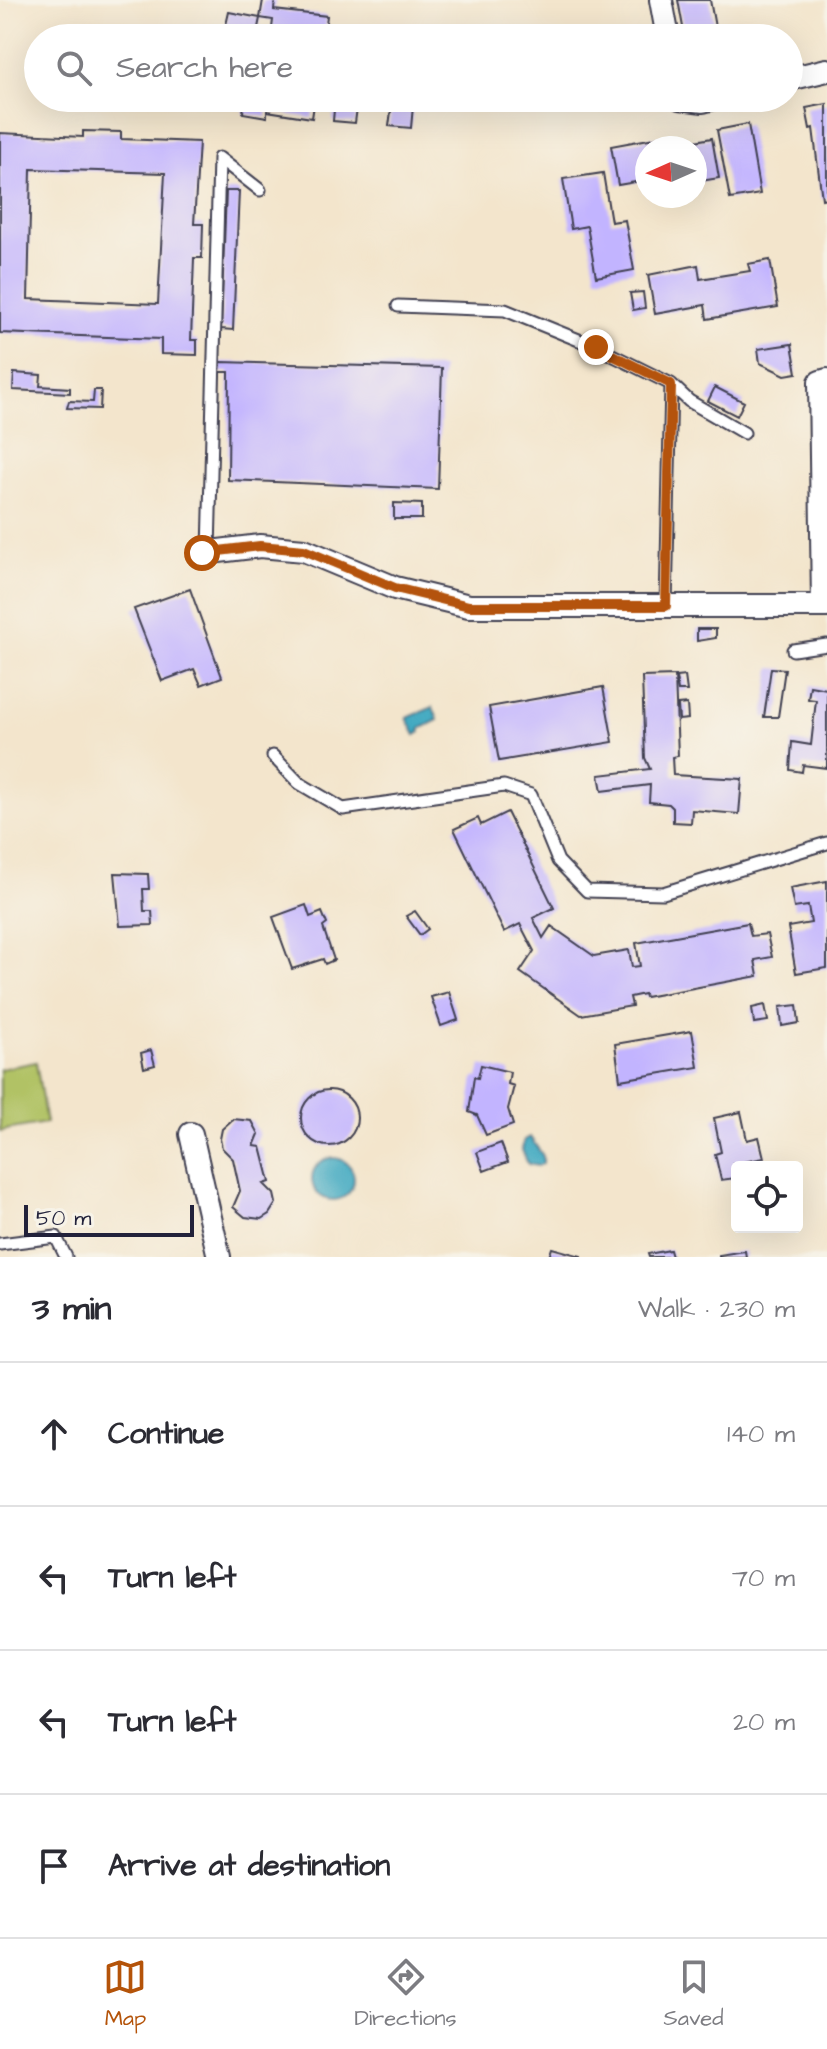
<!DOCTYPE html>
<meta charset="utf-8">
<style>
body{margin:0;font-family:"Architects Daughter",sans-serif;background:#f7f7f7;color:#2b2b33}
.controls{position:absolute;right:24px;bottom:24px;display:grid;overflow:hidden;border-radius:8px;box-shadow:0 8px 32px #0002}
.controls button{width:72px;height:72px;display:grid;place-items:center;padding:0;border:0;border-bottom:2px solid #e1e1e2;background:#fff;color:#2b2b33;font:40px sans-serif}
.compass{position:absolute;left:635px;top:136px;width:72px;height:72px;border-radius:50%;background:#fff;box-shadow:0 8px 32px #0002;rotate:267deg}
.scale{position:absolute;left:24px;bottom:20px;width:170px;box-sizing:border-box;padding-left:8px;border:4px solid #22223b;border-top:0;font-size:22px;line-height:28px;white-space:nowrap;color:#22223b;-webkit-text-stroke:6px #f7f3e8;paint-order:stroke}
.stop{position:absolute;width:24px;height:24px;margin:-18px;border:6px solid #b45309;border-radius:50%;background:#fff}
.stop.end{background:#b45309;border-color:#fff;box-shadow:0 2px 8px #0008}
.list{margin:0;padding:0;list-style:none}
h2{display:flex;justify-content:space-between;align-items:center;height:104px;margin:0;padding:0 32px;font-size:34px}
h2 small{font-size:26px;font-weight:400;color:#7c7c81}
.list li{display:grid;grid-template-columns:52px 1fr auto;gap:24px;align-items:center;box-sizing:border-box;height:144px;padding:0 32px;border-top:2px solid #e1e1e2}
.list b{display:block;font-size:30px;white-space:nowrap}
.list em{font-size:26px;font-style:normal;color:#7c7c81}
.icon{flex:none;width:44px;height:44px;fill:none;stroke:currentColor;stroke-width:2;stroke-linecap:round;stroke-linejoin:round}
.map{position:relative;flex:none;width:827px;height:1257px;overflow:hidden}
.search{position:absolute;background:#fff;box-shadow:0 8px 32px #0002;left:24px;right:24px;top:24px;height:88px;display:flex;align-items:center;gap:20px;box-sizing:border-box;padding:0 28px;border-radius:44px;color:#7c7c81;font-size:30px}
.sheet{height:680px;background:#fff}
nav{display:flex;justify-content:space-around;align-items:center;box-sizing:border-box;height:112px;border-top:2px solid #e1e1e2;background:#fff;font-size:22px;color:#7c7c81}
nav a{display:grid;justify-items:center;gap:4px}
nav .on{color:#b45309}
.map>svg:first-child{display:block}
.green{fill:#b1c265;stroke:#6a7250;stroke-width:2}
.water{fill:#41a9c1;stroke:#32667e;stroke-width:2}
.building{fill:#c2b4ff;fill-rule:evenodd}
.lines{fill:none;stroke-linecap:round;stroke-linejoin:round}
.lane-casing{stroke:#413f51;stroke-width:15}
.street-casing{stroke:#413f51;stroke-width:26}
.lane{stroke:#fff;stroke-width:11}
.street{stroke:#fff;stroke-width:22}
.route{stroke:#b45309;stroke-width:10}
</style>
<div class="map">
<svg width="827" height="1257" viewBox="0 0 827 1257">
<rect width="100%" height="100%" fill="#f7f3e8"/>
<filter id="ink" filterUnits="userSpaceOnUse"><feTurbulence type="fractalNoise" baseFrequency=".0125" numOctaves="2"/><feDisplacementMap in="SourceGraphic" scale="16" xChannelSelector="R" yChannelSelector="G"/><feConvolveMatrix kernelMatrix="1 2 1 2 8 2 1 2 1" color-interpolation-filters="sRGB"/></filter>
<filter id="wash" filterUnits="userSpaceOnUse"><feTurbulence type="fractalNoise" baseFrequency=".006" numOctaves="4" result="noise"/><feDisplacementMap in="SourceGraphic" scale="32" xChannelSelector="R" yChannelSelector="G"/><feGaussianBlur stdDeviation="1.8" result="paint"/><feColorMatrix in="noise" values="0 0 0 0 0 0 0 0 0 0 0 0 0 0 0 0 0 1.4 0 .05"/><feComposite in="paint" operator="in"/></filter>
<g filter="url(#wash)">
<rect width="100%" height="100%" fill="#f3e5cc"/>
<path class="green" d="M 36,1062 L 46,1123 L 0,1131 L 0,1069 Z"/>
<path class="water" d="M 433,707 L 438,720 L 420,729 L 421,732 L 416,735 L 407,718 Z
M 530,1137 L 543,1156 L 543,1163 L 538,1166 L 528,1164 L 522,1150 L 524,1140 Z
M312 1179a21 21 0 1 1 42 0a21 21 0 1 1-42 0Z"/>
<g id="blocks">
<path class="building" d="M 263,0 L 275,0 L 274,10 L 327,16 L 325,31 L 272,28 L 273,20 L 260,18 Z
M 678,0 L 710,0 L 717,38 L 685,38 Z
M 229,12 L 260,18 L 256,38 L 223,38 Z
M 234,98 L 315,98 L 312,118 L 267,111 L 267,117 L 243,113 L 244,104 Z
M 335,98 L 358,100 L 355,123 L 333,121 Z
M 392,104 L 413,106 L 411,128 L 389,126 Z
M 827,104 L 827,198 L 822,199 L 813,128 L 810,129 L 806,108 Z
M 748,124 L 760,194 L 730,199 L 717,130 Z
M 83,131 L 121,132 L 121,139 L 199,142 L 194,224 L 203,224 L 202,258 L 194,258 L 191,340 L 197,340 L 197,355 L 161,354 L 161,339 L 0,333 L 0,133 L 83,137 ZM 31,169 L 165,173 L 158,304 L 28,299 Z
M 660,137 L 662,148 L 647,148 L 647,180 L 618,185 L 611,146 Z
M 712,138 L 719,178 L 695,182 L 695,148 L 667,146 Z
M 603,173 L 611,222 L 625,220 L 634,270 L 596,277 L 587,226 L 571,229 L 563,179 Z
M 226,191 L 239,191 L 233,330 L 221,329 Z
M 770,260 L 778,307 L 707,319 L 705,305 L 655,314 L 648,275 L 698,265 L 700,279 L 750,271 L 748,264 Z
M 643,292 L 645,308 L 633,310 L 630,293 Z
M 792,344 L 797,373 L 785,375 L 760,363 L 758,349 Z
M 221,362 L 442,368 L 438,489 L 228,480 L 229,372 L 220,372 Z
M 14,373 L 41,375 L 40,386 L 70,388 L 70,393 L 13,390 Z
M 715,387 L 744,402 L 737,416 L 708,401 Z
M 94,390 L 101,390 L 100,409 L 67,408 L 69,401 L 93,402 Z
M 394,503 L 422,504 L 422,519 L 394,519 Z
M 190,589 L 222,677 L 201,685 L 194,669 L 162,681 L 134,609 Z
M 697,629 L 716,629 L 716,638 L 697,641 Z
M 771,668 L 785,669 L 778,717 L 764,717 Z
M 675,676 L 678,756 L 672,757 L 673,775 L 742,779 L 739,814 L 692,810 L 691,823 L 673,822 L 673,808 L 669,804 L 649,802 L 650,785 L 602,791 L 599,775 L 650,769 L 645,758 L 642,677 Z
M 685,676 L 687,691 L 678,691 L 676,677 Z
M 810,686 L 827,689 L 827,768 L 803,765 L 802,772 L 790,770 L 792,742 L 811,745 L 816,700 L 808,699 Z
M 603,687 L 613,742 L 499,761 L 489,707 Z
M 687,704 L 688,719 L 679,720 L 678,705 Z
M 507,812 L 554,908 L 533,918 L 543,938 L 551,926 L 594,956 L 629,950 L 632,967 L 640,966 L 636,943 L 748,923 L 751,936 L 767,934 L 772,957 L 755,960 L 758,976 L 645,997 L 644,994 L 630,997 L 632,1006 L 581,1015 L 520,972 L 534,951 L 520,924 L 504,932 L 454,829 L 478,818 L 481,825 Z
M 115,873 L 148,874 L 149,889 L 143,889 L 144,911 L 152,911 L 153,925 L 120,926 Z
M 827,881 L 827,968 L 796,973 L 788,927 L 811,923 L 808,906 L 794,908 L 790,888 Z
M 306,905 L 310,917 L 322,912 L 327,924 L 323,927 L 334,960 L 325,964 L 323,959 L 292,969 L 273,917 Z
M 415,911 L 428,929 L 420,935 L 406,916 Z
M 449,992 L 458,1020 L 441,1026 L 431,997 Z
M 765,1005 L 768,1021 L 754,1023 L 752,1008 Z
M 797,1005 L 799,1023 L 782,1026 L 780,1007 Z
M 692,1031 L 698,1067 L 620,1080 L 615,1044 Z
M 151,1050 L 155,1065 L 144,1068 L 141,1053 Z
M 481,1065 L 510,1072 L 508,1084 L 514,1086 L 508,1109 L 513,1125 L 486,1135 L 477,1115 L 469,1112 L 474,1077 L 478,1078 Z
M301 1118a28 28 0 1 1 56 0a28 28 0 1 1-56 0Z
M 741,1112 L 747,1140 L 759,1137 L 764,1158 L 733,1164 L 736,1178 L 721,1180 L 715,1154 L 721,1152 L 714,1118 Z
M 233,1119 L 252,1121 L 259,1134 L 254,1146 L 261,1147 L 270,1182 L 264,1184 L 274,1194 L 276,1203 L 269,1214 L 261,1219 L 245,1217 L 233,1207 L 240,1191 L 233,1159 L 222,1148 L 220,1139 L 222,1129 Z
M 501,1143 L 508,1162 L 484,1171 L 477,1152 Z
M 552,1248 L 581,1256 L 581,1257 L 549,1257 Z
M 670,1250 L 672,1257 L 649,1257 L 648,1254 Z
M 745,1251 L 746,1257 L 719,1257 L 719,1255 Z"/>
</g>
</g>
<g filter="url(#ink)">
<use href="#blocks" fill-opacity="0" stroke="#413f51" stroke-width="2"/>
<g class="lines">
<g class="lane-casing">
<path id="lane" d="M 398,306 L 505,310 L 596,347 L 671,384 L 666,606
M 671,384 L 689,401 L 744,433
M 209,552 L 219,158 L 260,190
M 793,650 L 827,645
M 273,756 L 299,783 L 343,809 L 504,786 L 531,795 L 558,861 L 587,891 L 663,893 L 827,843
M 0,1244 L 56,1237 L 66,1257"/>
</g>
<g class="street-casing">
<path id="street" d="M 661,0 L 668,38
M 789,79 L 827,70
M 680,98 L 703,101 L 714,98
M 202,553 L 260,546 L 304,550 L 395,588 L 469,606 L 827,606
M 823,606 L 820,382 L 827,380
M 191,1134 L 219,1257"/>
</g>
<use href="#lane" class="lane"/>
<use href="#street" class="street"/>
</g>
</g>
<g class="lines" filter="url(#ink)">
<path class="route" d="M 202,553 L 260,546 L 304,550 L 395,588 L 469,606 L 666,606 L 671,384 L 596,347"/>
</g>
</svg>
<div class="controls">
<button><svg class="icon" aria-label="locate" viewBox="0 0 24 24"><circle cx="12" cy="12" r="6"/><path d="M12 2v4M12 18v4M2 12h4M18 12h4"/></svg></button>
</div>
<svg class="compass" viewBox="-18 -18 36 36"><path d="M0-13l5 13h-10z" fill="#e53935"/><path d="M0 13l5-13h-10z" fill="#7c7c81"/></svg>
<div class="scale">50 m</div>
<div class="stop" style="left:202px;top:553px"></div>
<div class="stop end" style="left:596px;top:347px"></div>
<div class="search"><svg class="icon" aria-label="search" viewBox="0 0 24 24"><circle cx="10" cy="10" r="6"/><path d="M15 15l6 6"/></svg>Search here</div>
</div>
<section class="sheet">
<h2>3 min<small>Walk · 230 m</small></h2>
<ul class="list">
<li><svg class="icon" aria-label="ahead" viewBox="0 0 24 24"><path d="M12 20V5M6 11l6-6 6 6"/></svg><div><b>Continue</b></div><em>140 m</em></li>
<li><svg class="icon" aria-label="left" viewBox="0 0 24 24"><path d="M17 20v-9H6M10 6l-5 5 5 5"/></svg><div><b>Turn left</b></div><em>70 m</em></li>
<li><svg class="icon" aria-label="left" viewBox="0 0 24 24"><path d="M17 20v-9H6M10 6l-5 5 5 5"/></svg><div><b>Turn left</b></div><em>20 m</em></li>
<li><svg class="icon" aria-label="arrive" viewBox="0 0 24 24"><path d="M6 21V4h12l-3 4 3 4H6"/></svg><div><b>Arrive at destination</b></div></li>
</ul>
</section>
<nav>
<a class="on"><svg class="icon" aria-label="map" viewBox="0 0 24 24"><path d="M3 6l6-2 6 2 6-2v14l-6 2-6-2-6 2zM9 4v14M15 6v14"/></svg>Map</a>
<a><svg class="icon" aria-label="directions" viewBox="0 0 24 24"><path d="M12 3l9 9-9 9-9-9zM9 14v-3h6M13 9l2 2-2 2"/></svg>Directions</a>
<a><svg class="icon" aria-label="saved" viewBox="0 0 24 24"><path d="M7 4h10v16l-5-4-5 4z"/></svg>Saved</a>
</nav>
